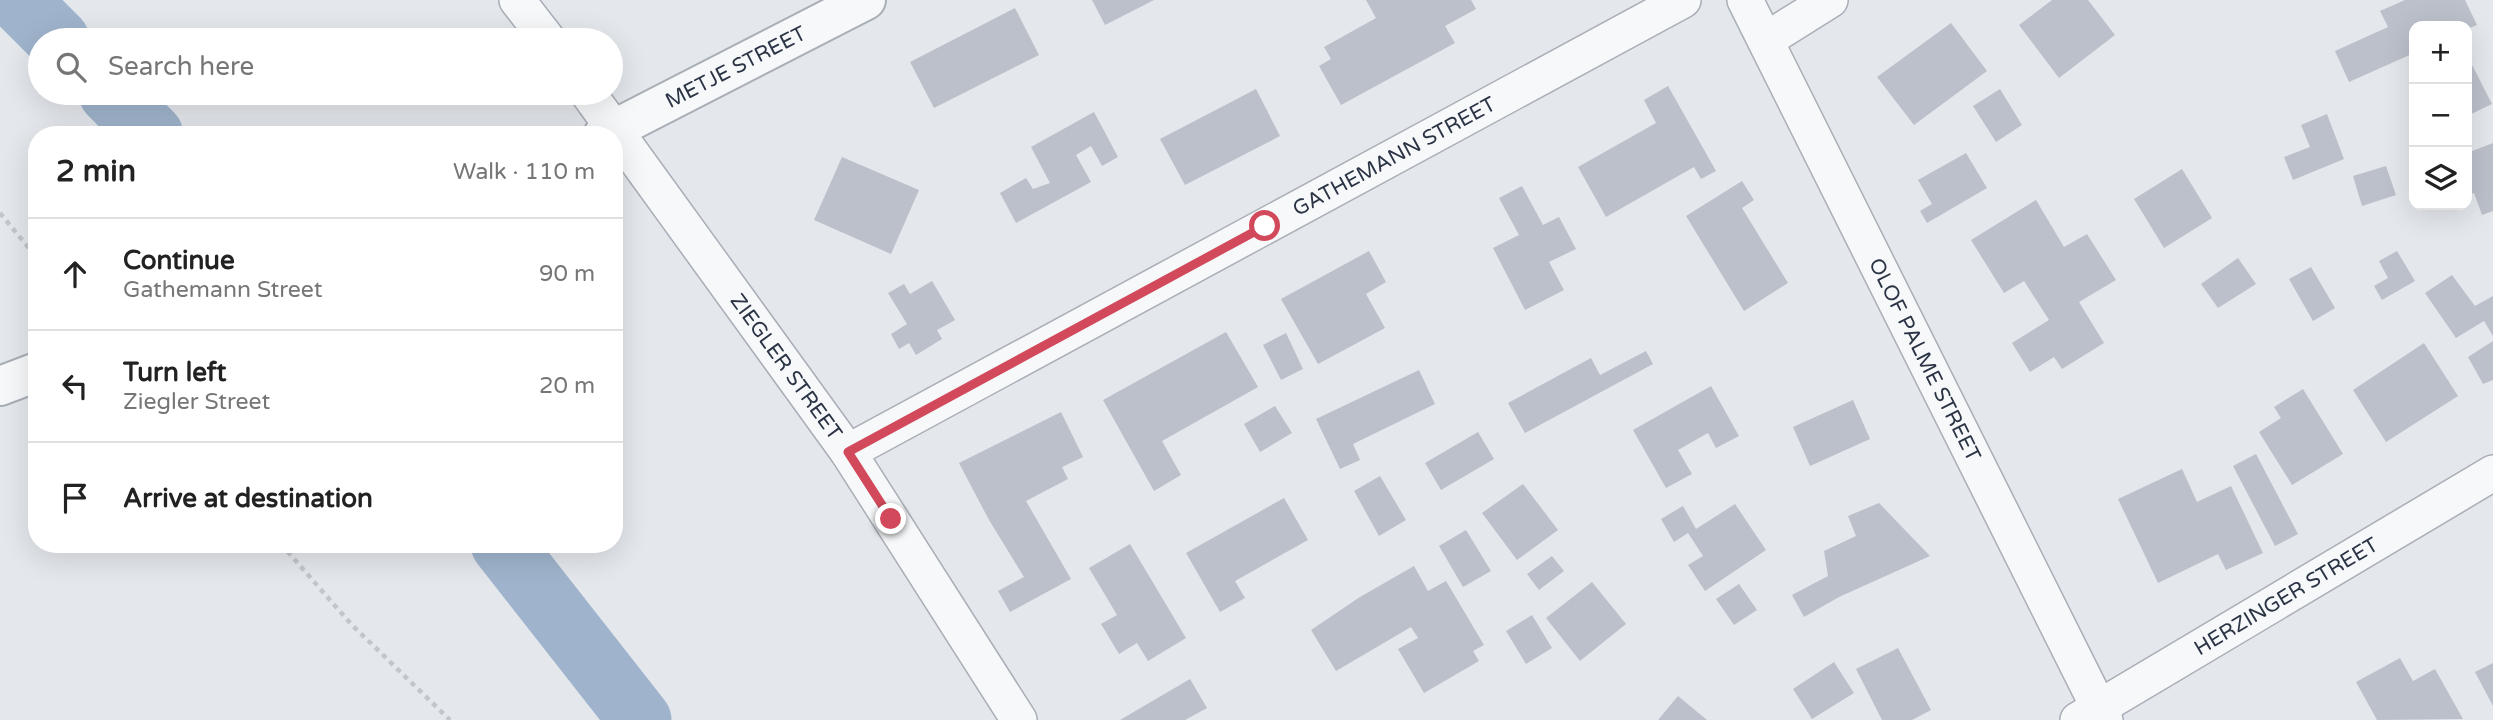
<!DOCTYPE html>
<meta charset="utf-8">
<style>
body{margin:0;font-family:"Varela Round",sans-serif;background:#f6f6f6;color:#222}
.controls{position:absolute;right:21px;top:21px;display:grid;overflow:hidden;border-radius:14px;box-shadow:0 7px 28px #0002}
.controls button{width:63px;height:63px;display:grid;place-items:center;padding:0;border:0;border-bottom:2px solid #e0e0e0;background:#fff;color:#222;font:35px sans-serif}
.stop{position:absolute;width:21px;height:21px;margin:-16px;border:5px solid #d1495b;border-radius:50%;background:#fff}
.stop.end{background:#d1495b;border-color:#fff;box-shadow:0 2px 7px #0008}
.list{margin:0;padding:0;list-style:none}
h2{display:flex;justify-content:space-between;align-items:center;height:91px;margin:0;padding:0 28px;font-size:30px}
h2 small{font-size:23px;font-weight:400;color:#767676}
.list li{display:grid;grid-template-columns:46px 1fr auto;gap:21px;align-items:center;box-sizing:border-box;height:112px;padding:0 28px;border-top:2px solid #e0e0e0}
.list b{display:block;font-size:26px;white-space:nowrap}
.list p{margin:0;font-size:23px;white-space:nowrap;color:#767676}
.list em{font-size:23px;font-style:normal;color:#767676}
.icon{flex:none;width:38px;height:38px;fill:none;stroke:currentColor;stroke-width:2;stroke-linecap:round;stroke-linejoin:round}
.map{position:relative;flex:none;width:2493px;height:720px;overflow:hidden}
.search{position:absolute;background:#fff;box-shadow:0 7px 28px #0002;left:28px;top:28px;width:595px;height:77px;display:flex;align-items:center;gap:18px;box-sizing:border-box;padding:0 24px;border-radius:38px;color:#767676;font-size:26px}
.panel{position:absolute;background:#fff;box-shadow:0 7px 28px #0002;left:28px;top:126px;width:595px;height:427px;border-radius:28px}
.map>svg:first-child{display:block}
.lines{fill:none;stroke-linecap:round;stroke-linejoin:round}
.river{stroke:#9fb4cc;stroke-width:63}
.building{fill:#bbc0ca}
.minor-casing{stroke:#a9aeb7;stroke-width:38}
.tertiary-casing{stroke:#a9aeb7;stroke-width:42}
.path{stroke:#c2c5cb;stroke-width:4.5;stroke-dasharray:5 5;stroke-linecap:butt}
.minor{stroke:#f7f8fa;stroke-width:35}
.tertiary{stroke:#f7f8fa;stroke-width:38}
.route{stroke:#d1495b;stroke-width:9}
.labels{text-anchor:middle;stroke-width:7;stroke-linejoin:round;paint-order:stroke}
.street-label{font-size:21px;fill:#2b3445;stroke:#f4f6f9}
</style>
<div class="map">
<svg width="2493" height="720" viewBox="0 0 2493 720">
<rect width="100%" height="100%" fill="#e4e7ec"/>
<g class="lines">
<path class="river" d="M 18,0 L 58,40
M 110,93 L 152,135
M 502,544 L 640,720"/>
</g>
<path class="building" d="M 1092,0 L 1154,0 L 1105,25 Z
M 1366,0 L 1471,0 L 1476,9 L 1445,26 L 1455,43 L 1341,105 L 1319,66 L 1331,59 L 1324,47 L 1376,18 Z
M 2052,0 L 2088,0 L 2115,35 L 2059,78 L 2019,25 Z
M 2405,0 L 2465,0 L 2477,25 L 2467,29 L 2467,26 L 2414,26 L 2414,53 L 2349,82 L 2335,51 L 2388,27 L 2380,11 Z
M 1015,8 L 1039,55 L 934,108 L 910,62 Z
M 1951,23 L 1987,71 L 1914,125 L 1877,77 Z
M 2467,55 L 2492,104 L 2467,116 Z
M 1668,86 L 1716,171 L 1701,179 L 1694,167 L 1606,217 L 1578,167 L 1656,123 L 1644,100 Z
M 1256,89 L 1280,136 L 1185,185 L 1160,139 Z
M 2000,89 L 2022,125 L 1996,142 L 1973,106 Z
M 1094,112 L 1118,157 L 1102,166 L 1091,146 L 1076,155 L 1091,182 L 1016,223 L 1000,193 L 1026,178 L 1033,189 L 1050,183 L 1031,147 Z
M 2327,114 L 2344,159 L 2293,180 L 2284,157 L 2310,147 L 2301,125 Z
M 2493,143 L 2493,211 L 2482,215 L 2474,193 L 2467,196 L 2467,153 Z
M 1966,153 L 1987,188 L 1927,223 L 1920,211 L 1932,204 L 1918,180 Z
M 842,157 L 919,190 L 891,254 L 814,220 Z
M 2386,166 L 2396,195 L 2362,206 L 2353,176 Z
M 2182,169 L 2212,218 L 2164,248 L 2134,199 Z
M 1742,181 L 1754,200 L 1742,208 L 1788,283 L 1744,311 L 1686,216 Z
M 1522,186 L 1543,225 L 1559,217 L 1576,249 L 1549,262 L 1564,290 L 1525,310 L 1493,248 L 1519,235 L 1499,198 Z
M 2036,200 L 2064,247 L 2087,234 L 2116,280 L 2079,302 L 2104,343 L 2062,369 L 2054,357 L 2030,372 L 2012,343 L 2049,320 L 2024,281 L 2004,293 L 1971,240 Z
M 1369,251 L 1386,282 L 1366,294 L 1385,328 L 1318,364 L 1281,299 Z
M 2397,251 L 2415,281 L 2382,300 L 2374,286 L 2388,278 L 2379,261 Z
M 2238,258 L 2256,284 L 2218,308 L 2201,284 Z
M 2311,267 L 2335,308 L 2313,321 L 2289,279 Z
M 2452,275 L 2475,306 L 2493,296 L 2493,336 L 2484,321 L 2456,338 L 2425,293 Z
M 932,281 L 955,320 L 937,330 L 942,339 L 916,355 L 909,343 L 899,349 L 891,334 L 907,324 L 888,293 L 904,284 L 910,294 Z
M 1226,332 L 1258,387 L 1162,441 L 1181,475 L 1154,491 L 1103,400 Z
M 1286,333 L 1303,369 L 1281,380 L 1263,345 Z
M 2493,341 L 2493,380 L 2483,384 L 2468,357 Z
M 2424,343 L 2458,396 L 2386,442 L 2353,390 Z
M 1646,351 L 1653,364 L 1525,433 L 1508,403 L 1591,358 L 1600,375 Z
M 1419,370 L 1435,404 L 1353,444 L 1360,460 L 1340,469 L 1316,419 Z
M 1711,386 L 1739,436 L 1716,448 L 1708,433 L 1678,450 L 1692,474 L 1666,488 L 1633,430 Z
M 2303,389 L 2343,454 L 2292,485 L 2259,432 L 2281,418 L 2274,407 Z
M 1853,400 L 1870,439 L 1810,466 L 1793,427 Z
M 1275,406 L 1292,433 L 1260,452 L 1244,424 Z
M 1061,412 L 1083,457 L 1062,467 L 1068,479 L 1026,501 L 1071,579 L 1010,612 L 998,591 L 1024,577 L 989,520 L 959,463 Z
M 1478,432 L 1494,459 L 1441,490 L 1425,463 Z
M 2256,454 L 2298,534 L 2275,546 L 2233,466 Z
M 2182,469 L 2197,502 L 2231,486 L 2263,553 L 2226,570 L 2218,554 L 2158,583 L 2118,499 Z
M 1380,476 L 1406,520 L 1379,536 L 1354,491 Z
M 1523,484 L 1558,530 L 1517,560 L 1482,513 Z
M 1284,498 L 1308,540 L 1235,581 L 1245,598 L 1220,612 L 1186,553 Z
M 1879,503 L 1930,556 L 1839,597 L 1804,617 L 1792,595 L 1828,576 L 1824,551 L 1856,536 L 1848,516 Z
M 1735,504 L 1766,550 L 1705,591 L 1688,565 L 1703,556 L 1688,533 L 1674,542 L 1661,519 L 1683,506 L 1696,529 Z
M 1466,530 L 1491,571 L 1463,587 L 1439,546 Z
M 1130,544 L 1186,638 L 1148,661 L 1137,643 L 1119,654 L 1101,624 L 1117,615 L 1089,568 Z
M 1552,556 L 1564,571 L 1539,590 L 1527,574 Z
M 1414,566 L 1428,591 L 1446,581 L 1484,645 L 1473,651 L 1479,661 L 1424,693 L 1398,649 L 1418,638 L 1411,627 L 1336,671 L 1311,630 L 1360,597 Z
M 1592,582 L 1626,624 L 1580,661 L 1546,618 Z
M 1739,584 L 1757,610 L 1734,625 L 1716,599 Z
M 1532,615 L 1552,648 L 1526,664 L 1506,631 Z
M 1898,648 L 1931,710 L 1912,720 L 1882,720 L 1856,669 Z
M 2400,658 L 2413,681 L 2435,669 L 2463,719 L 2377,720 L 2356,682 Z
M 1834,662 L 1854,693 L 1812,719 L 1793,689 Z
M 2493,663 L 2493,706 L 2475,672 Z
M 1190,679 L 1207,708 L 1185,720 L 1120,720 Z
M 1678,696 L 1707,720 L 1658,720 Z"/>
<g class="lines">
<g class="minor-casing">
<g id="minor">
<path d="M 517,0 L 548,40"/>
<path id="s1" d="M 1745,0 L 2105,720"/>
<path d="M 1766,40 L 1830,0"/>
<path id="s2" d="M 588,93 L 848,452 L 1019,720"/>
<path id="s3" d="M 848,452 L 1683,0"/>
<path id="s4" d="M 2078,720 L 2493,473"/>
</g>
</g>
<g class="tertiary-casing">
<g id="tertiary">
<path id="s5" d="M 603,135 L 866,0"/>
<path d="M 0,386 L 37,372"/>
</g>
</g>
<path class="path" d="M 0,213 L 37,258
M 281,544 L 351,624 L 450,720"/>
<use href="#minor" class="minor"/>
<use href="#tertiary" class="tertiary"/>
</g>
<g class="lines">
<path class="route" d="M 891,519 L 848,452 L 1265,226"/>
</g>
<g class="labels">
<g class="street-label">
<text dy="7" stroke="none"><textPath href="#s5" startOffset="149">METJE STREET</textPath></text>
<text dy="7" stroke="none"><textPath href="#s3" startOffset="621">GATHEMANN STREET</textPath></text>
<text dy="7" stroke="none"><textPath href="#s1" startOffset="402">OLOF PALME STREET</textPath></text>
<text dy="7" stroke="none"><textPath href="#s2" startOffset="338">ZIEGLER STREET</textPath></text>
<text dy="7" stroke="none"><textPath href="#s4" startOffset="242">HERZINGER STREET</textPath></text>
</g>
</g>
</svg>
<div class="controls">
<button>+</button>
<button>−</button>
<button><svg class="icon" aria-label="layers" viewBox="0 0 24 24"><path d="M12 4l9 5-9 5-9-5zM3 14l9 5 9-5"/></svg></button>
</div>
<div class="stop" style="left:1265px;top:226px"></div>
<div class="stop end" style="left:891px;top:519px"></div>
<div class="search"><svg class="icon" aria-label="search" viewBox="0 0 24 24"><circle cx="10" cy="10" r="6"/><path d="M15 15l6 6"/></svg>Search here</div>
<section class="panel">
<h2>2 min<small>Walk · 110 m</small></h2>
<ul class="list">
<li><svg class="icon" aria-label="ahead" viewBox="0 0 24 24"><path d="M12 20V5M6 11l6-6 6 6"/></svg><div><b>Continue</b><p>Gathemann Street</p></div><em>90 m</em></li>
<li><svg class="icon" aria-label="left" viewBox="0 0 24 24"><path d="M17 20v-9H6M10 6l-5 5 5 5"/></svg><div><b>Turn left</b><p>Ziegler Street</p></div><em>20 m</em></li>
<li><svg class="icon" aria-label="arrive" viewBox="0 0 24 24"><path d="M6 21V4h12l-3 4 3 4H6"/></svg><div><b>Arrive at destination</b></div></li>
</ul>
</section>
</div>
